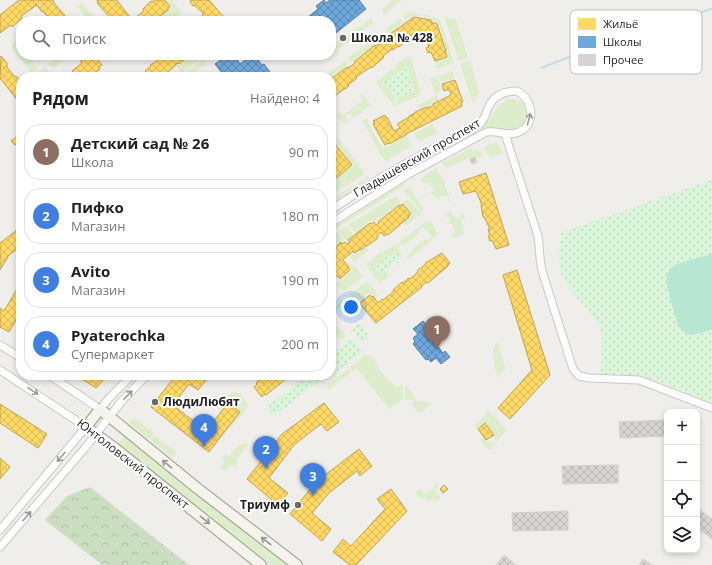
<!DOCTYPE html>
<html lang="ru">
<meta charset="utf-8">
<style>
body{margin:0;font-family:"Open Sans",sans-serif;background:#f6f6f6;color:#202124}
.controls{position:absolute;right:12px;bottom:12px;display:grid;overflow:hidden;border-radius:8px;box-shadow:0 2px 6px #0003}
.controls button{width:36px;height:36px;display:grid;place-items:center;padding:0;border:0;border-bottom:1px solid #e0e0e0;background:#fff;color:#202124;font:20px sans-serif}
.you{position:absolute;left:351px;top:307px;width:14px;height:14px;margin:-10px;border:3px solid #fff;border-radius:50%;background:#1a73e8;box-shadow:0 0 0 6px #1a73e833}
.badge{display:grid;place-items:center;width:26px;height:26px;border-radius:50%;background:#1a73e8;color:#fff;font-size:13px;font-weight:700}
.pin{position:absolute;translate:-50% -33px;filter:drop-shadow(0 1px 2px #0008)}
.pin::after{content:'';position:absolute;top:21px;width:14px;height:12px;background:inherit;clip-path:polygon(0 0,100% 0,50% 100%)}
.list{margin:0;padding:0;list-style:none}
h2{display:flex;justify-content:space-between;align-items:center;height:52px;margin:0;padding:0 16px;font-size:17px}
h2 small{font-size:13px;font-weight:400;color:#757577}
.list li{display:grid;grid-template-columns:26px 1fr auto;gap:12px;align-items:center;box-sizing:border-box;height:56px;margin:0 8px 8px;padding:0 8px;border:1px solid #e0e0e0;border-radius:16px}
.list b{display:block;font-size:15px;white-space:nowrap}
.list p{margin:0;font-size:13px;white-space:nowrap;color:#757577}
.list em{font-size:13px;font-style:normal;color:#757577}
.icon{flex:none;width:22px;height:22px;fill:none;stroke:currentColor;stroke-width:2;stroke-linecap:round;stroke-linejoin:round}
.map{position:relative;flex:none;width:712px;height:565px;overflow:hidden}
.search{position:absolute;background:#fff;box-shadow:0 2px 6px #0003;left:16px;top:16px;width:320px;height:44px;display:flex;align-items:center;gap:10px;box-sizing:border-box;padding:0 14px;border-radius:16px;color:#757577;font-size:15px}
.panel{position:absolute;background:#fff;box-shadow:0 2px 6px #0003;left:16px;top:72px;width:320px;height:308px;border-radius:16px}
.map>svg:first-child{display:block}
.grass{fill:#ddeccb}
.forest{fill:url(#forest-crowns)}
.park{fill:url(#park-dots)}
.pitch{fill:#b7e6d2}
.homes{fill:url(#homes-cross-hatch);stroke:#bda252}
.schools{fill:url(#schools-cross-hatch);stroke:#5880a4}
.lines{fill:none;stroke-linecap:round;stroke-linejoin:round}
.stream{stroke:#bfdbe3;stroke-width:2}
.building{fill:url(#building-cross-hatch);stroke:#d3d0cc}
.street-casing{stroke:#c9c8c7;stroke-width:9}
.secondary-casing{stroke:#999a82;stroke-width:12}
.street{stroke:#fdfcfc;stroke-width:7}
.secondary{stroke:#f4f4ed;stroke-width:10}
.oneway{stroke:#9a9a9a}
.oneway2{stroke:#969692}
.poi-dot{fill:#6a6968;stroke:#fff;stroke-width:1.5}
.labels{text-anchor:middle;stroke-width:4;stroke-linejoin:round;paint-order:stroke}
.poi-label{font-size:12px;font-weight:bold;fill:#222;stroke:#fff;text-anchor:start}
.street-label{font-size:12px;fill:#222;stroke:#fff}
.key{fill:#fff;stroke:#bdbdbd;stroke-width:1}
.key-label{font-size:11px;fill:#222}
</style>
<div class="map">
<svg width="712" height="565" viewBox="0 0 712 565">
<defs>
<pattern id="forest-crowns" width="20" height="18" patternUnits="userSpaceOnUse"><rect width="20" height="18" fill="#cbdec1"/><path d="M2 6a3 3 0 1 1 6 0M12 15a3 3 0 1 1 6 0" fill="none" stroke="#aebea6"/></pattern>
<pattern id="park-dots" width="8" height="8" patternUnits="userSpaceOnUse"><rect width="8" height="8" fill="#daf5da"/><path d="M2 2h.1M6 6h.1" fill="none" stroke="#bbd2bb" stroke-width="1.8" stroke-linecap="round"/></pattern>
<pattern id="homes-cross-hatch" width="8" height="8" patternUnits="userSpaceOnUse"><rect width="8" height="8" fill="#ffd966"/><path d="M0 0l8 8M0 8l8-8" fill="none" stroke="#daba58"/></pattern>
<pattern id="schools-cross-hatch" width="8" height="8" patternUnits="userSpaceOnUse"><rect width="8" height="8" fill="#6fa8dc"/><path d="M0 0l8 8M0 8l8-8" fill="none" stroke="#5b88b2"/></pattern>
<pattern id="building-cross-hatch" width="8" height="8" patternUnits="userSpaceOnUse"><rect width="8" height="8" fill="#d7d4d2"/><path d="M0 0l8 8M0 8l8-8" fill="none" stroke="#b8b6b4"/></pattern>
</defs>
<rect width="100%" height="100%" fill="#f0eeeb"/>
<path class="grass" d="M 167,0 L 172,0 L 182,13 L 173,21 L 156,21 L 172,7 Z
M 392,0 L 402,0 L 384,15 L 382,10 Z
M 82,3 L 96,21 L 89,21 L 77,6 Z
M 408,11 L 440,19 L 454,63 L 437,69 L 435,62 L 448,58 L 441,31 L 441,28 L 440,28 C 436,20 428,18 419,15 L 418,16 L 413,16 L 406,20 L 403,17 Z
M 444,17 L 456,19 L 468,58 L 459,61 Z
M 400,18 L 403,22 L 388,34 L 385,30 Z
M 369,19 L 371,19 L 374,22 L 332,54 L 331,49 Z
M 373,39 L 377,44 L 350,63 L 347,59 Z
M 15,40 L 21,48 L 21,55 L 27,55 L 38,69 L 32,74 L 12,48 L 11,45 Z
M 192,55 L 205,55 L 182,73 L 177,67 Z
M 209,55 L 211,55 L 206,61 L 205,66 C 199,68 193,71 190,77 L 180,77 Z
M 57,57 L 61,61 L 61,63 L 53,69 L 50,65 L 46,68 L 49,72 L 43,77 L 37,77 L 35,74 Z
M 406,57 L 411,58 L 421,92 L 418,96 L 414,90 L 407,66 L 398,72 L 394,67 Z
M 345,60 L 349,65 L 347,65 L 332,77 L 325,77 Z
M 470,61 L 479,92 L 473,104 L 460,64 Z
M 392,68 L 396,74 C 391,82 387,81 378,81 Z
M 453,71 L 455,79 L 441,82 L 439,76 Z
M 437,76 L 442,90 L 435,93 L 430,79 Z
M 377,82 C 384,83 389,83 393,88 L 391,90 L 396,98 L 393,105 L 378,85 Z
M 401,90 L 412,91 L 416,97 L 395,106 Z
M 362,93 L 371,105 L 354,118 L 349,113 L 345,116 L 349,121 L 347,123 L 341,122 C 338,119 335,115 338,111 L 342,116 L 363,100 L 360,96 Z
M 437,95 L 439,100 L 428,107 L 427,106 L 420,109 L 418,105 Z
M 508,99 C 513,99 518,99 522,103 C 526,107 527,113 526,118 C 520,136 500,126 487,128 C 481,129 476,133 470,136 L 469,134 C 474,132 480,130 484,126 C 494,117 494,106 508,99 Z
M 367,118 L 369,124 L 382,147 L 386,146 L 386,147 L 407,136 L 412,146 L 385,161 L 381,156 L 363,121 Z
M 432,124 L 437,133 L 419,142 L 414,134 Z
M 335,137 L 338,138 L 356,161 L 352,165 L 339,146 L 335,143 L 331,147 L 331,140 Z
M 493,143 L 498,143 L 503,153 L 490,158 L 484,147 Z
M 471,148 L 473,151 L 478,149 L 483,157 L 477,159 L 475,156 L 445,168 L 442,163 Z
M 357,162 L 365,174 L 331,195 L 331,182 L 333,182 Z
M 436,167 L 444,181 L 450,201 L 447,201 L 448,197 L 441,196 L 439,200 L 430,193 L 435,190 L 429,183 L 427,184 L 423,183 L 421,179 Z
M 369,176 L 370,178 L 331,203 L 331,200 Z
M 405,182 L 407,184 L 331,232 L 332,228 Z
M 409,187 L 423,208 L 423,211 L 422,213 L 403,190 Z
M 395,196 L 401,202 L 375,222 L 373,220 L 371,222 L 369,221 L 356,233 L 348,225 Z
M 408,199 L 421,214 L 406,226 L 403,223 L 410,217 L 410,216 L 412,214 L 403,203 Z
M 451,211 L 451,215 L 460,218 L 461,213 L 464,214 L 465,218 L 461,220 L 465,233 L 453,238 L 451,235 L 455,233 L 452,224 L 447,223 L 450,222 L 449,217 L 445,218 L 447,213 Z
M 426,221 L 433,224 L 437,234 L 434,239 L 421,225 Z
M 346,226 L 354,235 L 346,241 L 338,231 Z
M 420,226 L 422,228 C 417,237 408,244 399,246 L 397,244 Z
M 337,232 L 344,241 L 342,242 L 341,241 L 331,249 L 331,237 Z
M 431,238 L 432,240 L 409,259 L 407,257 C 412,248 421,241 431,238 Z
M 396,245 L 400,251 L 388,257 L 383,251 Z
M 366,247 L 369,250 L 355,261 L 353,260 L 349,256 L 353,253 L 355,255 Z
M 382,251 L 386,258 L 375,266 L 377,268 L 371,272 L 367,267 L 367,263 Z
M 348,264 L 354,265 L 363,276 L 343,292 L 336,284 L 352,271 Z
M 378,269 L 385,270 L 389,276 L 382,281 L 379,281 L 372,274 Z
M 367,281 L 378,295 L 375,298 L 369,293 L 353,306 L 347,297 Z
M 331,317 L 346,336 L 341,340 L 331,328 Z
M 497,342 L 506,369 L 498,377 L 496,376 L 493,350 Z
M 365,355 C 368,355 371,356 374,358 C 376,361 376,365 378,367 C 380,371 394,386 398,387 L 402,384 L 403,386 L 403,399 L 389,409 L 357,368 L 352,371 L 350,367 Z
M 348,369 L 351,372 L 329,390 L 326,386 Z
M 405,386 L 407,386 L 415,397 L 415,400 L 407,400 L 405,398 Z
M 235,391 C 240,393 247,402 248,407 L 231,428 L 228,427 L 240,411 L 228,402 L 220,411 L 215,406 L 222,398 Z
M 413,401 L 430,402 L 432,403 L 421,413 L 417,411 L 411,404 Z
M 488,411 L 507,429 L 492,448 L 488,449 L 483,445 L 483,444 L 480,440 L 482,436 L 486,441 L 492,444 L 495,443 L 496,441 L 493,436 L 494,435 L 485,423 L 477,428 L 475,426 Z
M 134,418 L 154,433 L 149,439 L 131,425 L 131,421 Z
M 154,435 L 177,452 L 173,458 L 150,440 Z
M 124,436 L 288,565 L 271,565 L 118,444 Z
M 250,443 L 236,460 L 237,463 L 236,467 L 230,466 L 226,472 L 220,468 L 225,462 L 222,458 L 223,456 L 227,455 L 229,456 L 238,445 Z
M 437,483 L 439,483 L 439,485 L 435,491 L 441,497 L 437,501 L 433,497 L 429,501 L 425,497 L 420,499 L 416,493 L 420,489 L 424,493 L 432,489 Z"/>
<path class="forest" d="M 90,487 L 189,565 L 102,565 L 45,520 L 67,496 Z"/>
<path class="park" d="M 407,66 L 414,90 L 418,96 L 416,97 L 412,91 L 404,95 L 401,91 L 403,95 L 398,98 L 395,106 L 393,105 L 396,98 L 390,90 L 393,88 L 393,87 L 390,89 L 385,83 L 377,82 L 378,81 L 387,81 L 391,78 L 392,80 L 391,78 L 396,74 L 392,68 L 394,67 L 398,72 Z
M 712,180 L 712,403 L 653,379 L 624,374 L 601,374 C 601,365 603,337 601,330 C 598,321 589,312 583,305 C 560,278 554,267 562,232 Z
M 382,251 L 383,251 L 388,257 L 400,251 L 404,255 L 397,261 L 401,266 L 400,267 L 395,262 L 386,269 L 390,275 L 389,276 L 385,271 L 381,274 L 378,269 L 372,274 L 371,272 L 376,268 L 375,266 L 386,258 Z
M 337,299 C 341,300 346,306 346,311 L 342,314 L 336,310 L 335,311 L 332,302 Z
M 359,324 L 363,327 L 362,328 L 368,334 L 367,335 L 369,337 L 363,342 L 360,341 L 352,329 Z
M 352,338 L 363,352 L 326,380 L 321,380 L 275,415 L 272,416 L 266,408 L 306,375 L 331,375 L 331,355 Z"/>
<path class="pitch" d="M 712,254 L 712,330 L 691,335 L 686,333 L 679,327 L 669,295 L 666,276 L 670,269 L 676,264 Z"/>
<path class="homes" d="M 19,0 L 53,0 L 54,2 L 54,3 L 68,19 L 67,21 L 50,21 L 43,11 L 42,12 L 37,5 L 21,16 L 22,18 L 12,27 L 11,25 L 0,33 L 0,15 Z
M 97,0 L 117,0 L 132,20 L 144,11 L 143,9 L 151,1 L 152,2 L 155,0 L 165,0 L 170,6 L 168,9 L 168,10 L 154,21 L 113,21 L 97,3 L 98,2 Z
M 191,0 L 209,0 L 224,17 L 223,18 L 225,21 L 205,21 L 207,20 L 202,15 L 204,14 L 194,5 L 193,6 L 190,2 Z
M 414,17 L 431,20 L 431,22 L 437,24 L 446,51 L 445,51 L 447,57 L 435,61 L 431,52 L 428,53 L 426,48 L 429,47 L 427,41 L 428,40 L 427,37 L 425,38 L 424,33 L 418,31 L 408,37 L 409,39 L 399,47 L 398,46 L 393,50 L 392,49 L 383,56 L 384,57 L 372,68 L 371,67 L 356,77 L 357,78 L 348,85 L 349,86 L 345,89 L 344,89 L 336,95 L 335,94 L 332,96 L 331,79 L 347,67 L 348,68 L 355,63 L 354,62 L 375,45 L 376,46 L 381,42 L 380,41 Z
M 78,55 L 96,55 L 97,57 L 96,58 L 102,65 L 99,67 L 100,69 L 89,77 L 77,77 L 72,71 L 82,63 L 77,56 Z
M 167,55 L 190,55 L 179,64 L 178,63 L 162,77 L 139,77 L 146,72 L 145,71 L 151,66 L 150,65 Z
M 1,56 L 7,63 L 7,67 L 15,77 L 16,76 L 21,81 L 21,105 L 0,78 Z
M 455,80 L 463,102 L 461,103 L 462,106 L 406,134 L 406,135 L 389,144 L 388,143 L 385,145 L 373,124 L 375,124 L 373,121 L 385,115 L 386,118 L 387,117 L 394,131 L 400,128 L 397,124 L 409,117 L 409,116 L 415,113 L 415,112 L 427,107 L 428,108 L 434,105 L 433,104 L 451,95 L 449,89 L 444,91 L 442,84 Z
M 16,137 L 19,142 L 15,145 L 11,141 Z
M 335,144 L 352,165 L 333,181 L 332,180 L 331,181 L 331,171 L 335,168 L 331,162 L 331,148 Z
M 486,173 L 509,245 L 496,249 L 492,240 L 490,241 L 488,236 L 490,235 L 488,229 L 490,229 L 484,217 L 483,217 L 481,205 L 482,205 L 476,191 L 463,194 L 459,182 Z
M 403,204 L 411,214 L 408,216 L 409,217 L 388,235 L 387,234 L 384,236 L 381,232 L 377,236 L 378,238 L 367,246 L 367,245 L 361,250 L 361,249 L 354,253 L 353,251 L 343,260 L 349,267 L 348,268 L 350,270 L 340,279 L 338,276 L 337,277 L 331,270 L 331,251 L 341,242 L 342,244 L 345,242 L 347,244 L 350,242 L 348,240 L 370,223 L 371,224 L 374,222 L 376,225 L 379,223 L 378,222 L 399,205 L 400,206 Z
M 21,227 L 21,246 L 9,255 L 0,270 L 0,243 Z
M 442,253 L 450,263 L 448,265 L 448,266 L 428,283 L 427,282 L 421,286 L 422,287 L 376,323 L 359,303 L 370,295 L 372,297 L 373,296 L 378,303 L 382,299 L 383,300 L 394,291 L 393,290 L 402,282 L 403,283 L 409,278 L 410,279 L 418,272 L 417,271 L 426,264 L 425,263 L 427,262 Z
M 517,270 L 550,375 L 510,419 L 498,408 L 532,370 L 503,275 Z
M 20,284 L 21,284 L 21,311 L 9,332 L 0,327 L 0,308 L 4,311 Z
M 331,331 L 336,337 L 331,342 Z
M 76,375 L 108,375 L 96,388 Z
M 176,375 L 202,375 L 207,379 L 198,390 L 189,384 L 173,405 L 206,431 L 228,403 L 240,412 L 209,452 L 151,407 Z
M 263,375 L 289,375 L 286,377 L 287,378 L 266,395 L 265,394 L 262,397 L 254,387 L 257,384 L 256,383 L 264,376 Z
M 324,403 L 339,422 L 327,431 L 321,424 L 304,437 L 294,445 L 269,478 L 288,493 L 278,505 L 247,479 L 282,434 Z
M 0,404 L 47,434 L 38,448 L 0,423 Z
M 485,423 L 494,435 L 486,440 L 478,429 Z
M 359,449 L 372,466 L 360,476 L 357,471 L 329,493 L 312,513 L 331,529 L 322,541 L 290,514 L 316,482 Z
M 0,458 L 10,467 L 0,479 Z
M 444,485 L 448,489 L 443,493 L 440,489 Z
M 391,489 L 407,511 L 356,565 L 350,565 L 333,552 L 343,539 L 351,546 L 385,509 L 377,499 Z"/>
<path class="schools" d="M 324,0 L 326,3 L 330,0 L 359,0 L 366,9 L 331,37 L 331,21 L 311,21 L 308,17 L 318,9 L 316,6 Z
M 227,55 L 234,55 L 240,64 L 251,55 L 254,55 L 262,65 L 264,64 L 270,72 L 268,73 L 271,77 L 225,77 L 215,64 Z
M 423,321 L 427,327 L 424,329 L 443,353 L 445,351 L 450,357 L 441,364 L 436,358 L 431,362 L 428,359 L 426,360 L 413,344 L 415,341 L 413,338 L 418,334 L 413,329 Z"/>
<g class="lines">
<path class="stream" d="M 541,68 L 623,36 L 712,9"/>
</g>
<path class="building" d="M 475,157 L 477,162 L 472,164 L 470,159 Z
M 667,420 L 667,436 L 620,438 L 619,422 Z
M 618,465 L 618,483 L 563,484 L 562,466 Z
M 697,508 L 712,519 L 712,539 L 697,528 Z
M 568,511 L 568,530 L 513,531 L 512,513 Z
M 504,555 L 516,565 L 496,565 Z
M 643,559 L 652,565 L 639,565 Z"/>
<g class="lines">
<g class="street-casing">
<path id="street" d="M 505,134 L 538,236 C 540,249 539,262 543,274 L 573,369 L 579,376 L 589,378 L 639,380 L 712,408
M 331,210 C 379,177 430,150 481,123 C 485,118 486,114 488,108 C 493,96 504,91 517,91 C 533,99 537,124 519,132 C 507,137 498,130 487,132 C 484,133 481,135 479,136 L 407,175 L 331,223
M 0,345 L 21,358
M 0,370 L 86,427 L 0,530
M 49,375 L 100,409 L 112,395 L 132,375
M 0,547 L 85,448 L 121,402 L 147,375"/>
</g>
<g class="secondary-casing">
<path id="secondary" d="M 261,565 L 112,446 L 86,427 L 100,409 L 197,488 L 297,565"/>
</g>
<use href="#street" class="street"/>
<use href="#secondary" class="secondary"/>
</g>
<defs><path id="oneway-shaft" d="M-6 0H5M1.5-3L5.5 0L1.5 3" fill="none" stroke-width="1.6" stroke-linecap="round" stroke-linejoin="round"/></defs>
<g class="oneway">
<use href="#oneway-shaft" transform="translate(529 119) rotate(-75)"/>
<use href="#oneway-shaft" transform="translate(33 391) rotate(34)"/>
<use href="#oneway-shaft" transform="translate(128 395) rotate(-46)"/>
<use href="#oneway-shaft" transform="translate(61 457) rotate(130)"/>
<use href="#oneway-shaft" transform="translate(27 516) rotate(-49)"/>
</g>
<g class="oneway2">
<use href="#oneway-shaft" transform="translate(167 464) rotate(-141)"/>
<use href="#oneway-shaft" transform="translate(205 520) rotate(39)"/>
<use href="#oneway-shaft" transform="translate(266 541) rotate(-142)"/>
</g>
<g class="poi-dot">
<circle cx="343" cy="38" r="4"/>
<circle cx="155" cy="402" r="4"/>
<circle cx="298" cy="505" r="4"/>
</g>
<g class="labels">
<g class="poi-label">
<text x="351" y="42">Школа № 428</text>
<text x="163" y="406">ЛюдиЛюбят</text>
<text x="290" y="509" text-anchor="end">Триумф</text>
</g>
<g class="street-label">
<text transform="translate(417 158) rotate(-30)" y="4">Гладышевский проспект</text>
<text transform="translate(133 464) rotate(38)" y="4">Юнтоловский проспект</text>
</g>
</g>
<rect x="570" y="10" width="132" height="64" rx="6" class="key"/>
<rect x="578" y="18" width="18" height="12" fill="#ffd966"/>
<rect x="578" y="36" width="18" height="12" fill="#6fa8dc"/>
<rect x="578" y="54" width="18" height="12" fill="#d7d4d2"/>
<g class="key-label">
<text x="603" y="28">Жильё</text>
<text x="603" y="46">Школы</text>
<text x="603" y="64">Прочее</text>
</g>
</svg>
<div class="controls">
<button>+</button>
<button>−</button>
<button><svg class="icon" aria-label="locate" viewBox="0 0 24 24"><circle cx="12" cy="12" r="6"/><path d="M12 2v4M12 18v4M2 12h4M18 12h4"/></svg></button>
<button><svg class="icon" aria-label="layers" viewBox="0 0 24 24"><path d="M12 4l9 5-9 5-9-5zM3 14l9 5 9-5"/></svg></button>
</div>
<div class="you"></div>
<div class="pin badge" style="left:437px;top:349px;background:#8d6e63">1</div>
<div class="pin badge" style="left:266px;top:469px;background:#3f7fe0">2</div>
<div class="pin badge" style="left:313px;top:496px;background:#3f7fe0">3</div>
<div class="pin badge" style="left:204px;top:447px;background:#3f7fe0">4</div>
<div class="search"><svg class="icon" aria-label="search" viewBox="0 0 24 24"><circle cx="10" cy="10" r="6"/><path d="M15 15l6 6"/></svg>Поиск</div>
<section class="panel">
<h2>Рядом<small>Найдено: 4</small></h2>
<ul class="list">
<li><span class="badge" style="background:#8d6e63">1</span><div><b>Детский сад № 26</b><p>Школа</p></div><em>90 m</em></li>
<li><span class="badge" style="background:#3f7fe0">2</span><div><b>Пифко</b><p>Магазин</p></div><em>180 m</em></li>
<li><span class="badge" style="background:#3f7fe0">3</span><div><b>Avito</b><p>Магазин</p></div><em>190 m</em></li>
<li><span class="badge" style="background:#3f7fe0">4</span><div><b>Pyaterochka</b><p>Супермаркет</p></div><em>200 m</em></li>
</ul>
</section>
</div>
